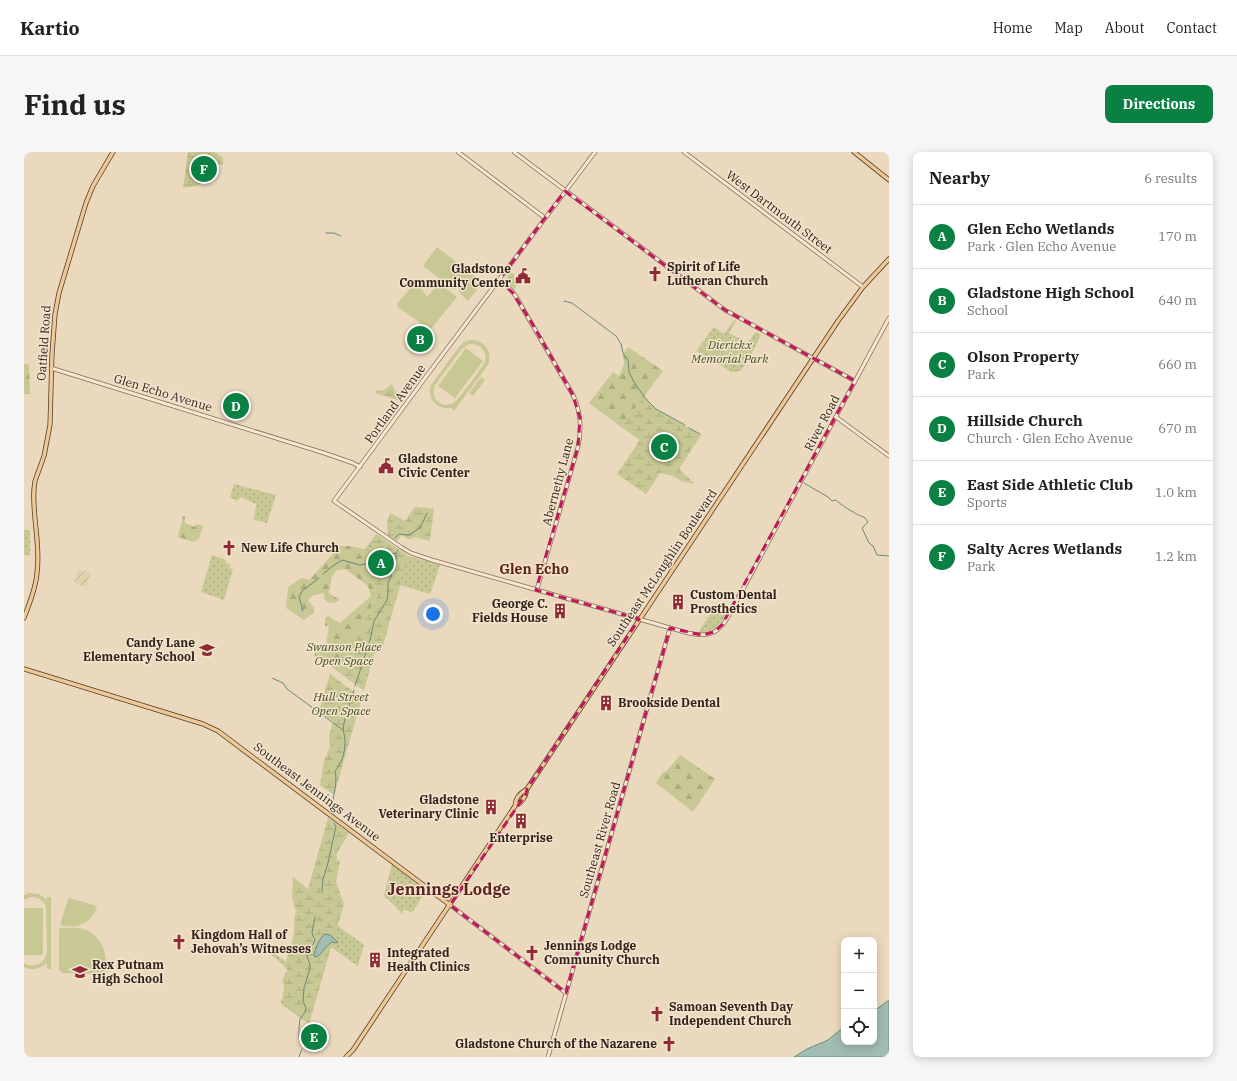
<!DOCTYPE html>
<meta charset="utf-8">
<style>
body{margin:0;font-family:"IBM Plex Serif",serif;background:#f6f6f6;color:#202124}
.controls{position:absolute;right:12px;bottom:12px;display:grid;overflow:hidden;border-radius:8px;box-shadow:0 2px 10px #0003}
.controls button{width:36px;height:36px;display:grid;place-items:center;padding:0;border:0;border-bottom:1px solid #e0e0e0;background:#fff;color:#202124;font:20px sans-serif}
.you{position:absolute;left:409px;top:462px;width:14px;height:14px;margin:-10px;border:3px solid #fff;border-radius:50%;background:#1a73e8;box-shadow:0 0 0 6px #1a73e833}
.badge{display:grid;place-items:center;width:26px;height:26px;border-radius:50%;background:#0b8043;color:#fff;font-size:13px;font-weight:700}
.pin{position:absolute;translate:-50% -50%;border:2px solid #fff;box-shadow:0 1px 4px #0006}
.list{margin:0;padding:0;list-style:none}
h2{display:flex;justify-content:space-between;align-items:center;height:52px;margin:0;padding:0 16px;font-size:17px}
h2 small{font-size:13px;font-weight:400;color:#757577}
.list li{display:grid;grid-template-columns:26px 1fr auto;gap:12px;align-items:center;box-sizing:border-box;height:64px;padding:0 16px;border-top:1px solid #e0e0e0}
.list b{display:block;font-size:15px;white-space:nowrap}
.list p{margin:0;font-size:13px;white-space:nowrap;color:#757577}
.list em{font-size:13px;font-style:normal;color:#757577}
.icon{flex:none;width:22px;height:22px;fill:none;stroke:currentColor;stroke-width:2;stroke-linecap:round;stroke-linejoin:round}
.map{position:relative;flex:none;width:865px;height:905px;overflow:hidden;border-radius:8px}
header{display:flex;align-items:center;gap:24px;box-sizing:border-box;height:56px;padding:0 20px;background:#fff;border-bottom:1px solid #e0e0e0}
header strong{font-size:19px}
nav{display:flex;gap:22px;margin-inline-start:auto;font-size:14px}
.intro{display:flex;align-items:center;justify-content:space-between;box-sizing:border-box;height:96px;padding:0 24px}
h1{margin:0;font-size:28px}
.button{padding:10px 18px;border-radius:8px;background:#0b8043;color:#fff;font-size:14px;font-weight:700}
main{display:flex;gap:24px;padding:0 24px}
aside{flex:1;background:#fff;border-radius:8px;box-shadow:0 2px 10px #0003}
.map>svg:first-child{display:block}
.farmland{fill:url(#farmland-furrows)}
.grass{fill:url(#grass-dots)}
.forest{fill:url(#forest-firs)}
.wetland{fill:url(#wetland-marsh)}
.pitch{fill:#c7c893;fill-rule:evenodd}
.water{fill:#a1bdb2;stroke:#69897e}
.lines{fill:none;stroke-linecap:round;stroke-linejoin:round}
.stream{stroke:#69897e;stroke-width:1}
.minor-casing{stroke:#826a58;stroke-width:4.5}
.major-casing{stroke:#50392c;stroke-width:5}
.minor{stroke:#f7e7d0;stroke-width:3}
.major{stroke:#eec996;stroke-width:3.5}
.marked{fill:none;stroke:#c2185b;stroke-width:3;stroke-dasharray:8 5;stroke-linejoin:round}
.labels{text-anchor:middle;stroke-width:3;stroke-linejoin:round;paint-order:stroke}
.street-label{font-size:12px;fill:#32241c;stroke:#f3e4cd}
.poi-label{font-size:12px;font-weight:bold;fill:#32241c;stroke:#f3e4cd;text-anchor:start}
.park-label{font-size:12px;font-style:italic;fill:#474e23;stroke:#f3e4cd}
.quarter-label{font-size:14px;font-weight:bold;fill:#5d241d;stroke:#f3e4cd}
.district-label{font-size:16px;font-weight:bold;fill:#5d241d;stroke:#f3e4cd}
</style>
<header>
<strong>Kartio</strong>
<nav><a>Home</a><a>Map</a><a>About</a><a>Contact</a></nav>
</header>
<div class="intro"><h1>Find us</h1><a class="button">Directions</a></div>
<main>
<div class="map">
<svg width="865" height="905" viewBox="0 0 865 905">
<defs>
<pattern id="farmland-furrows" width="10" height="10" patternUnits="userSpaceOnUse"><rect width="10" height="10" fill="#e0d2ac"/><path d="M-1 1l2-2M0 10L10 0M9 11l2-2" fill="none" stroke="#c1b493"/></pattern>
<pattern id="grass-dots" width="8" height="8" patternUnits="userSpaceOnUse"><rect width="8" height="8" fill="#c7c893"/><path d="M2 2h.1M6 6h.1" fill="none" stroke="#abac7e" stroke-width="1.8" stroke-linecap="round"/></pattern>
<pattern id="forest-firs" width="22" height="20" patternUnits="userSpaceOnUse"><rect width="22" height="20" fill="#c7c893"/><path d="M5 1l3.5 6h-7zM16 11l3.5 6h-7z" fill="#abac7e"/></pattern>
<pattern id="wetland-marsh" width="20" height="14" patternUnits="userSpaceOnUse"><rect width="20" height="14" fill="#c7c893"/><path d="M1 5h8M5 5V1M11 12h8M15 12V8" fill="none" stroke="#abac7e"/></pattern>
</defs>
<rect width="100%" height="100%" fill="#ebd9be"/>
<path class="farmland" d="M 54,417 L 67,420 L 62,435 L 50,431 Z"/>
<path class="grass" d="M 487,120 L 496,128 L 490,138 L 480,129 Z
M 710,168 L 712,169 L 705,181 L 724,191 L 731,180 L 737,183 C 732,192 723,215 715,219 C 712,220 711,220 708,220 L 672,199 L 690,175 L 700,182 Z
M 210,332 L 252,343 L 243,371 L 230,368 L 232,352 L 217,345 L 213,349 L 206,345 Z
M 0,378 L 6,378 L 6,404 L 0,402 Z
M 352,382 L 384,404 L 416,413 L 406,442 L 376,433 L 372,448 L 326,418 Z
M 188,403 L 202,408 L 201,411 L 206,412 L 205,416 L 209,417 L 200,448 L 177,440 Z
M 693,452 L 704,460 C 696,473 692,480 675,481 L 677,476 Z
M 368,712 L 402,739 L 388,761 L 380,757 L 378,762 L 372,755 L 360,744 Z
M 278,755 L 312,779 L 313,773 L 340,793 L 334,814 L 307,795 L 285,872 L 257,852 L 260,837 L 259,826 L 264,817 L 245,801 L 247,799 L 262,810 Z"/>
<path class="forest" d="M 604,195 L 639,219 L 597,275 L 565,251 L 589,220 L 595,224 L 600,212 L 599,202 Z
M 0,212 L 5,212 L 6,242 L 0,242 Z
M 159,364 L 161,365 L 161,371 L 171,375 L 172,372 L 179,374 L 175,387 L 170,390 L 154,385 Z
M 316,394 L 326,394 L 349,399 L 352,406 C 347,424 346,427 353,445 L 339,469 L 332,488 L 327,507 L 319,513 L 318,518 L 316,521 L 290,503 L 292,499 L 295,498 L 298,493 L 302,493 L 305,474 L 301,474 L 301,466 L 304,464 L 316,471 L 347,444 L 344,434 L 321,417 L 313,418 L 308,424 L 305,441 L 316,448 L 310,451 L 303,450 L 300,446 L 300,441 L 289,443 L 284,449 L 290,455 L 290,461 L 280,468 L 262,456 L 264,435 L 278,426 L 285,428 Z
M 656,603 L 691,627 L 669,660 L 632,631 L 639,620 L 642,620 Z"/>
<path class="wetland" d="M 164,0 L 191,0 L 199,6 L 199,13 L 189,11 C 180,30 181,34 159,36 Z
M 368,232 L 373,243 L 380,242 L 377,249 L 351,241 L 353,238 C 360,241 363,235 368,232 Z
M 620,244 L 632,257 L 677,283 L 655,317 L 671,332 L 659,330 L 649,324 L 636,321 L 622,342 L 593,322 L 616,288 L 597,275 Z
M 391,355 C 398,356 404,355 410,357 L 406,389 L 391,385 C 385,389 383,387 378,383 L 373,389 L 364,384 L 363,371 L 366,361 L 381,369 Z
M 352,382 L 384,404 L 358,498 L 350,502 L 340,539 L 316,521 L 318,518 L 319,513 L 327,507 L 332,488 L 339,469 L 353,445 C 346,427 347,425 352,406 L 349,399 Z
M 306,522 L 338,546 L 310,643 L 296,633 L 300,609 L 306,594 L 305,585 L 309,569 L 295,559 Z
M 304,666 L 325,681 L 313,701 L 313,708 L 316,709 L 312,730 L 320,752 L 312,780 L 311,784 L 314,787 L 314,790 L 306,783 L 297,784 L 290,801 L 290,804 C 293,803 295,803 297,801 C 303,797 301,790 311,790 L 312,791 L 309,796 L 307,794 L 285,872 L 262,854 L 261,833 L 258,830 L 264,818 L 260,815 L 266,798 L 269,795 L 271,762 L 273,758 L 270,756 L 269,748 L 268,745 L 269,725 L 284,737 Z"/>
<path class="pitch" d="M 413,95 L 457,129 L 457,132 L 444,149 L 436,141 L 434,134 L 430,138 L 399,114 Z
M 415,131 L 433,145 L 406,178 L 374,155 L 373,152 L 390,132 L 397,136 L 403,145 Z
M 686,184 C 695,191 696,198 690,207 L 677,197 Z
M 446,188 C 460,187 469,199 464,213 L 430,259 L 427,256 C 412,258 403,246 407,233 L 435,195 L 440,190 ZM 445,192 C 455,191 464,198 461,209 C 460,214 434,248 430,251 C 424,254 417,253 412,248 C 409,244 409,239 411,233 L 438,197 Z
M 702,191 L 717,202 L 707,217 L 699,213 C 696,204 698,199 702,191 Z
M 442,196 L 459,209 L 431,246 L 414,234 Z
M 457,225 L 461,228 L 449,244 L 445,241 Z
M 5,741 L 15,742 L 23,748 L 23,745 L 27,745 L 27,817 L 23,817 L 23,811 C 16,817 9,819 0,815 L 0,811 C 11,817 21,812 23,799 L 22,754 C 17,745 9,742 0,748 L 0,743 Z
M 46,746 L 73,754 C 69,771 52,778 36,773 L 44,747 Z
M 0,756 L 19,756 L 19,803 L 0,803 Z
M 37,776 C 44,776 53,775 59,777 C 70,780 80,792 81,803 C 82,808 81,814 81,819 L 78,822 L 38,821 L 35,818 L 35,777 Z"/>
<path class="water" d="M 301,782 L 306,783 L 314,790 L 312,791 L 308,790 C 301,794 299,802 292,805 L 290,804 C 291,797 295,786 301,782 Z
M 865,848 L 865,905 L 770,905 L 783,897 L 804,888 L 820,875 L 820,890 L 850,890 L 850,859 Z"/>
<g class="lines">
<path class="stream" d="M 302,81 L 310,81 L 317,84
M 540,149 L 548,151 L 592,184 L 597,192 L 599,201 L 604,208 L 605,220 L 610,230 L 621,246 L 632,257 L 661,273
M 665,276 L 676,282
M 780,331 L 804,345 L 808,349 L 812,348 C 815,352 836,365 840,365 L 844,370 L 838,376 L 845,391 L 849,394 L 853,403 L 865,404
M 371,386 L 375,382 L 385,383 L 396,376 L 403,361
M 299,422 L 310,413 L 318,408 L 336,413 L 348,411 L 360,403 L 372,401
M 279,459 L 275,445 L 278,439 L 295,426
M 248,526 L 259,531 L 263,537 L 319,578
M 331,534 L 346,488 L 350,469 L 363,448 L 364,440 L 364,431 L 367,424 L 367,415 L 372,407 L 372,401 L 374,398
M 307,658 C 309,645 314,631 311,619 C 318,611 321,601 321,590 C 321,583 318,578 320,571 C 322,560 327,549 330,538
M 298,739 L 299,727 L 304,711 L 312,674 L 310,671
M 275,886 L 275,876 L 276,867 L 281,860 L 282,856 L 279,849 L 280,836 L 286,816 L 286,813 L 283,804 L 285,796 L 290,791 L 291,788 L 288,781 L 291,765
M 275,905 L 278,897"/>
<g class="minor-casing">
<path id="minor" d="M 434,0 L 521,66
M 490,0 L 701,158 L 831,229
M 571,0 L 404,222 L 310,349 L 377,395 L 387,401 L 408,408 L 664,481 C 683,485 694,483 704,465 L 865,166
M 660,0 L 839,135
M 475,128 L 485,136 L 491,143 L 549,243 C 557,260 558,277 554,295 L 514,434 L 512,438
M 27,216 L 300,301 L 329,311 L 336,315
M 812,265 L 865,304
M 426,753 L 542,841
M 524,905 L 646,476"/>
</g>
<g class="major-casing">
<path id="major" d="M 830,0 L 865,28
M 0,466 C 5,452 12,437 13,421 C 17,393 8,365 10,337 L 11,329 L 20,304 L 26,273 L 28,202 L 31,162 L 35,141 L 62,51 L 69,34 L 89,0
M 0,517 L 179,572 L 194,579 L 426,753
M 491,654 C 498,651 502,644 503,637
M 322,905 L 329,898 L 491,654 C 491,646 496,641 503,637 L 814,169 L 839,135 L 865,107"/>
</g>
<use href="#minor" class="minor"/>
<use href="#major" class="major"/>
</g>
<path class="marked" d="M 541,39 L 701,158 L 831,229 L 698,473 L 690,480 L 678,483 L 646,476 L 542,841 L 426,753 L 502,642 L 503,637 L 615,467 L 512,438 L 554,295 L 556,266 L 549,243 L 506,168 L 489,141 L 475,128 Z"/>
<defs>
<g id="church-bare" transform="scale(1.2)"><path d="M-1.2-6h2.4v3.5h3.3v2.4h-3.3V6h-2.4V-.1h-3.3v-2.4h3.3Z" fill="#8e2b36" stroke="#f3e4cd" stroke-width="2.5" paint-order="stroke"/></g>
<g id="civic-bare" transform="scale(1.2)"><path d="M-.6-6.5H3V-4.5H.6V-3L4-1V1h2V6H-6V1h2V-1L-.6-3ZM-1.2 2.5V6h2.4V2.5Z" fill="#8e2b36" stroke="#f3e4cd" stroke-width="2.5" paint-order="stroke"/></g>
<g id="building-bare" transform="scale(1.2)"><path d="M-4-6H4V6H1V3H-1V6H-4ZM-2.5-4.3h1.7v1.8h-1.7ZM.8-4.3h1.7v1.8H.8ZM-2.5-1h1.7V.8h-1.7ZM.8-1h1.7V.8H.8Z" fill="#8e2b36" stroke="#f3e4cd" stroke-width="2.5" paint-order="stroke"/></g>
<g id="school-bare" transform="scale(1.2)"><path d="M0-5L7-2L0 1L-7-2ZM-4 1L0 2.5L4 1V4Q0 6-4 4Z" fill="#8e2b36" stroke="#f3e4cd" stroke-width="2.5" paint-order="stroke"/></g>
</defs>
<g fill-rule="evenodd">
<use href="#church-bare" x="631" y="122"/>
<use href="#civic-bare" x="499" y="124"/>
<use href="#civic-bare" x="362" y="314"/>
<use href="#church-bare" x="205" y="396"/>
<use href="#building-bare" x="654" y="450"/>
<use href="#building-bare" x="536" y="459"/>
<use href="#school-bare" x="183" y="498"/>
<use href="#building-bare" x="582" y="551"/>
<use href="#building-bare" x="467" y="655"/>
<use href="#building-bare" x="497" y="669"/>
<use href="#church-bare" x="155" y="790"/>
<use href="#church-bare" x="508" y="801"/>
<use href="#building-bare" x="351" y="808"/>
<use href="#school-bare" x="56" y="820"/>
<use href="#church-bare" x="633" y="862"/>
<use href="#church-bare" x="645" y="892"/>
</g>
<g class="labels">
<g class="street-label">
<text transform="translate(755 60) rotate(37)" y="4">West Dartmouth Street</text>
<text transform="translate(20 191) rotate(-86)" y="4">Oatfield Road</text>
<text transform="translate(139 241) rotate(17)" y="4">Glen Echo Avenue</text>
<text transform="translate(371 252) rotate(-54)" y="4">Portland Avenue</text>
<text transform="translate(798 271) rotate(-62)" y="4">River Road</text>
<text transform="translate(534 330) rotate(-75)" y="4">Abernethy Lane</text>
<text transform="translate(638 416) rotate(-56)" y="4">Southeast McLoughlin Boulevard</text>
<text transform="translate(293 640) rotate(37)" y="4">Southeast Jennings Avenue</text>
<text transform="translate(576 688) rotate(-74)" y="4">Southeast River Road</text>
</g>
<g class="poi-label">
<text x="643" y="119">Spirit of Life<tspan x="643" dy="14">Lutheran Church</tspan></text>
<text x="487" y="121" text-anchor="end">Gladstone<tspan x="487" dy="14">Community Center</tspan></text>
<text x="374" y="311">Gladstone<tspan x="374" dy="14">Civic Center</tspan></text>
<text x="217" y="400">New Life Church</text>
<text x="666" y="447">Custom Dental<tspan x="666" dy="14">Prosthetics</tspan></text>
<text x="524" y="456" text-anchor="end">George C.<tspan x="524" dy="14">Fields House</tspan></text>
<text x="171" y="495" text-anchor="end">Candy Lane<tspan x="171" dy="14">Elementary School</tspan></text>
<text x="594" y="555">Brookside Dental</text>
<text x="455" y="652" text-anchor="end">Gladstone<tspan x="455" dy="14">Veterinary Clinic</tspan></text>
<text x="497" y="690" text-anchor="middle">Enterprise</text>
<text x="167" y="787">Kingdom Hall of<tspan x="167" dy="14">Jehovah’s Witnesses</tspan></text>
<text x="520" y="798">Jennings Lodge<tspan x="520" dy="14">Community Church</tspan></text>
<text x="363" y="805">Integrated<tspan x="363" dy="14">Health Clinics</tspan></text>
<text x="68" y="817">Rex Putnam<tspan x="68" dy="14">High School</tspan></text>
<text x="645" y="859">Samoan Seventh Day<tspan x="645" dy="14">Independent Church</tspan></text>
<text x="633" y="896" text-anchor="end">Gladstone Church of the Nazarene</text>
</g>
<g class="park-label">
<text x="706" y="197">Dierickx<tspan x="706" dy="14">Memorial Park</tspan></text>
<text x="320" y="499">Swanson Place<tspan x="320" dy="14">Open Space</tspan></text>
<text x="317" y="549">Hull Street<tspan x="317" dy="14">Open Space</tspan></text>
</g>
<g class="quarter-label">
<text x="510" y="422">Glen Echo</text>
</g>
<g class="district-label">
<text x="425" y="743">Jennings Lodge</text>
</g>
</g>
</svg>
<div class="controls">
<button>+</button>
<button>−</button>
<button><svg class="icon" aria-label="locate" viewBox="0 0 24 24"><circle cx="12" cy="12" r="6"/><path d="M12 2v4M12 18v4M2 12h4M18 12h4"/></svg></button>
</div>
<div class="you"></div>
<div class="pin badge" style="left:357px;top:411px">A</div>
<div class="pin badge" style="left:396px;top:187px">B</div>
<div class="pin badge" style="left:640px;top:295px">C</div>
<div class="pin badge" style="left:212px;top:254px">D</div>
<div class="pin badge" style="left:290px;top:885px">E</div>
<div class="pin badge" style="left:180px;top:17px">F</div>
</div>
<aside>
<h2>Nearby<small>6 results</small></h2>
<ul class="list">
<li><span class="badge">A</span><div><b>Glen Echo Wetlands</b><p>Park · Glen Echo Avenue</p></div><em>170 m</em></li>
<li><span class="badge">B</span><div><b>Gladstone High School</b><p>School</p></div><em>640 m</em></li>
<li><span class="badge">C</span><div><b>Olson Property</b><p>Park</p></div><em>660 m</em></li>
<li><span class="badge">D</span><div><b>Hillside Church</b><p>Church · Glen Echo Avenue</p></div><em>670 m</em></li>
<li><span class="badge">E</span><div><b>East Side Athletic Club</b><p>Sports</p></div><em>1.0 km</em></li>
<li><span class="badge">F</span><div><b>Salty Acres Wetlands</b><p>Park</p></div><em>1.2 km</em></li>
</ul>
</aside>
</main>
